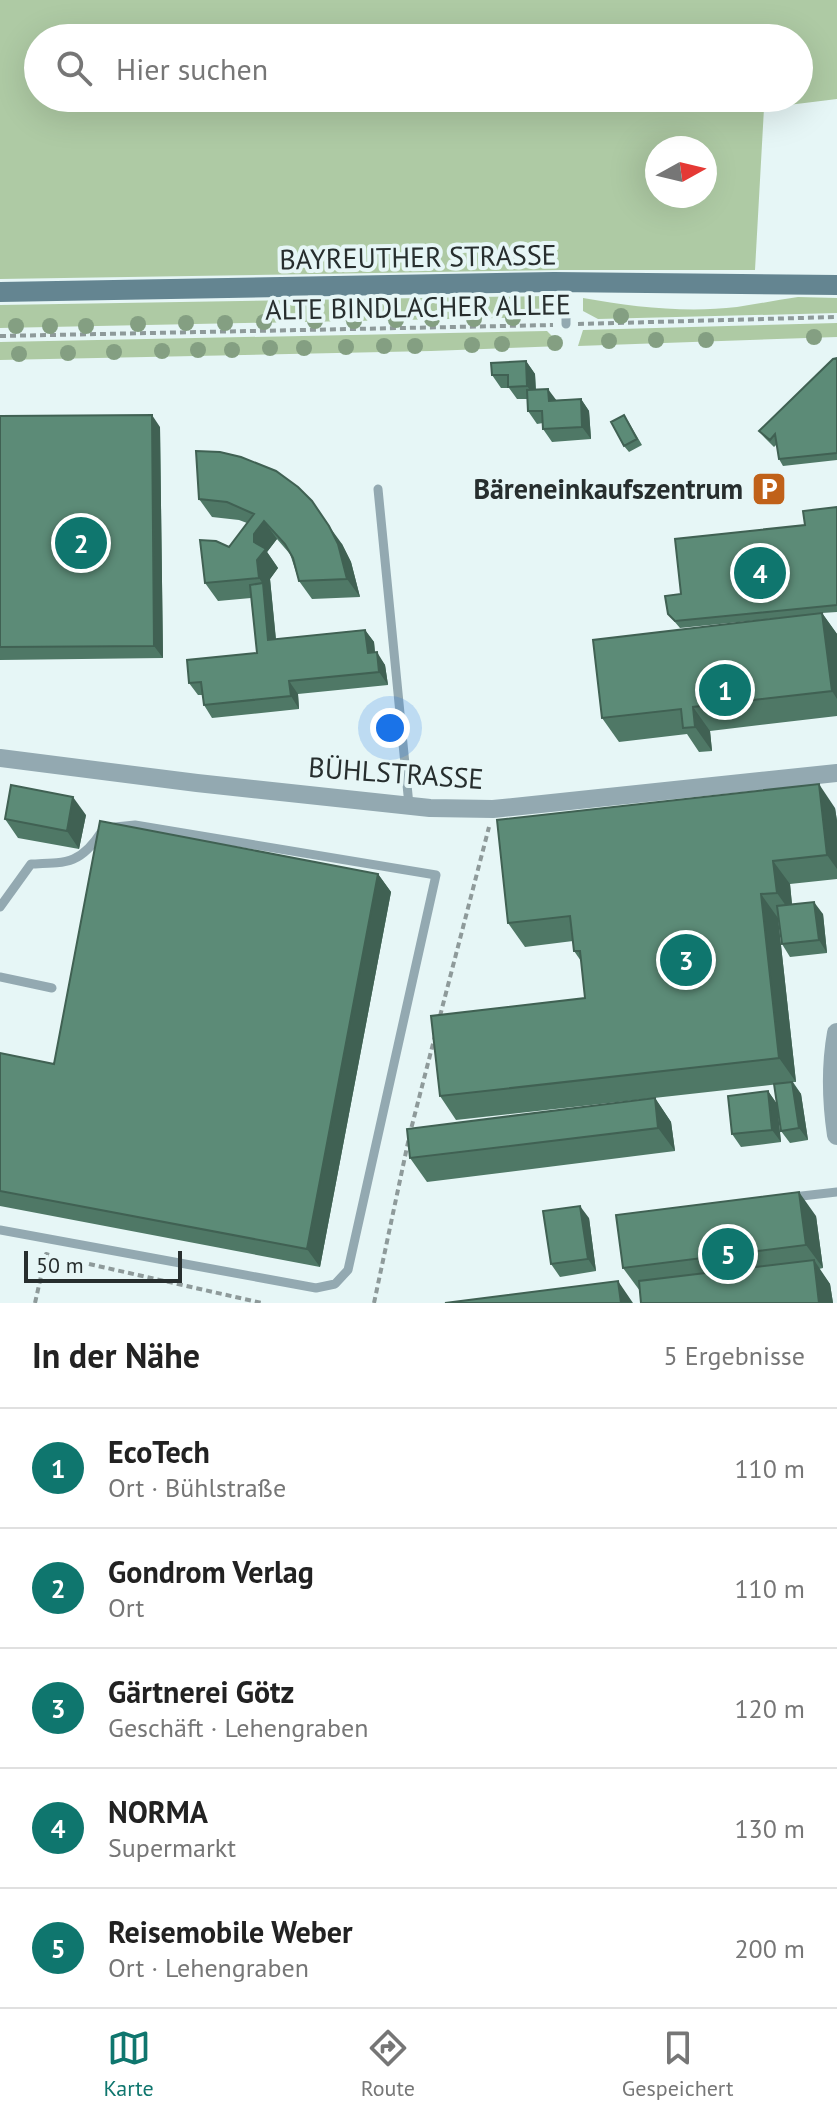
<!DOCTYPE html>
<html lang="de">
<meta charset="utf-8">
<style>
body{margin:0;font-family:"PT Sans",sans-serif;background:#f6f6f6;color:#222}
.compass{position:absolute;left:645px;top:136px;width:72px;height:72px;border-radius:50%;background:#fff;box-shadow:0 8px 32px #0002;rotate:82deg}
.scale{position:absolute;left:24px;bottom:20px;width:158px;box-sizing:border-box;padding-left:8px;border:4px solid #272e2e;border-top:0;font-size:22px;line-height:28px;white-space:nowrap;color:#272e2e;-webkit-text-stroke:6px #e6f6f6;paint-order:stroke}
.you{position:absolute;left:390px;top:728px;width:28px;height:28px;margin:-20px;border:6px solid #fff;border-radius:50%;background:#1a73e8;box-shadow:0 0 0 12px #1a73e833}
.badge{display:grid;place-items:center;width:52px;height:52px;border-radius:50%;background:#0f766e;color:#fff;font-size:26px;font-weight:700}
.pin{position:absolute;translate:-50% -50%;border:4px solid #fff;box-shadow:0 2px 8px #0006}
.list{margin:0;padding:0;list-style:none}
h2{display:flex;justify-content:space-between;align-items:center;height:104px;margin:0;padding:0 32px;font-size:34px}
h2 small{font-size:26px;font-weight:400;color:#767676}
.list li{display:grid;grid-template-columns:52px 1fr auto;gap:24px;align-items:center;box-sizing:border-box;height:120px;padding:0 32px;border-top:2px solid #e0e0e0}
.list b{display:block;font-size:30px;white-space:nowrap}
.list p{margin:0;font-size:26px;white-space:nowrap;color:#767676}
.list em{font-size:26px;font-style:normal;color:#767676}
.icon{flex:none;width:44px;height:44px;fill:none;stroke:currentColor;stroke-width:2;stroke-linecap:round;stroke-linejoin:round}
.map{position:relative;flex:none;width:837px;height:1303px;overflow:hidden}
.search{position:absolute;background:#fff;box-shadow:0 8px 32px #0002;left:24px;right:24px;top:24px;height:88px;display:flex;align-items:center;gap:20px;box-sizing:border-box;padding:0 28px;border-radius:44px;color:#767676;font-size:30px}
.sheet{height:704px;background:#fff}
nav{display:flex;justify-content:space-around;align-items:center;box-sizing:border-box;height:112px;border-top:2px solid #e0e0e0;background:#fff;font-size:22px;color:#767676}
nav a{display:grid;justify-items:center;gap:4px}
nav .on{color:#0f766e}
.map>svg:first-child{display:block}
.grass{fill:#aecaa4;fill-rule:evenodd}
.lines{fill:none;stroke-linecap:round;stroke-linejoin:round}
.path{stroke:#8e9a9a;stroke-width:4;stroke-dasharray:6 4;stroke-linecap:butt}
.service{stroke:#93a9b1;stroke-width:9}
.minor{stroke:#93a9b1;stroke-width:18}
.tertiary{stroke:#93a9b1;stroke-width:20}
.secondary{stroke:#648591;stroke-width:20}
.tree{fill:#849f82}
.wall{fill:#4f7866}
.shaded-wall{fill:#406153}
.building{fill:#5c8b77;stroke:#406153;stroke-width:2}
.labels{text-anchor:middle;stroke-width:8;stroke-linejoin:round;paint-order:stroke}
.street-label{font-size:28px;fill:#272e2e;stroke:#e6f6f6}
.poi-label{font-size:28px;font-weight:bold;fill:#272e2e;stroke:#e6f6f6;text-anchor:end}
</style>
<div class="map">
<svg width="837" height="1303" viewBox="0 0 837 1303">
<rect width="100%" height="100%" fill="#e6f6f6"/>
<path class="grass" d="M 0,0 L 837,0 L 837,99 L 764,108 L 755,270 L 561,270 L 0,279 ZM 799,38 L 799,98 L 38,98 L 38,38 ZM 705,148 L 705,196 L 657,196 L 657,148 Z
M 546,296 C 550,303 549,310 546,317 L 0,328 L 0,305 Z
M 798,297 L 837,298 L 837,313 L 598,319 L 583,311 L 583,298 C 633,307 686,313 737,307 C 757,304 778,300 798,297 Z
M 837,323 L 837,337 L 578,346 L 583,330 Z
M 547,331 L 562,346 L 431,351 L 0,360 L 0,342 Z"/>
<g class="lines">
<path class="path" d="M 578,324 L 837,317
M 0,336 L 553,325
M 440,1016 L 489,827
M 89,1264 L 262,1303
M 35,1303 L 46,1254 L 49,1255
M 374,1303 L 410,1133 L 435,1036"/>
<path class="service" d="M 566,282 L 566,324
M 378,489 L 409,805
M 0,907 L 31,864 C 67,863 81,864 102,831
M 0,977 L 52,988
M 793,1197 L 837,1192
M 0,1230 L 316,1288 L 335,1284 L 348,1270 L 436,875 L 135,825 L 115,827"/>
<path class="minor" d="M 0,758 L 197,783 L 430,808 L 493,809 L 837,773"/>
<path class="tertiary" d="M 837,1033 C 831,1067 832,1101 837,1135"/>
<path class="secondary" d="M 0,292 L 554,282 L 837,285"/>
</g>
<g class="tree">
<circle cx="621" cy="316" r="8"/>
<circle cx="513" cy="318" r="8"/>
<circle cx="432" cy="319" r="8"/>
<circle cx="474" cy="319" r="8"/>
<circle cx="396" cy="320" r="8"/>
<circle cx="315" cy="321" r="8"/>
<circle cx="354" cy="321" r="8"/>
<circle cx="264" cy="322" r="8"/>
<circle cx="186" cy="323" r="8"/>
<circle cx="225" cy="323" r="8"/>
<circle cx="138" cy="324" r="8"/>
<circle cx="16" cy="326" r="8"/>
<circle cx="50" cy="326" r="8"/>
<circle cx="86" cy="326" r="8"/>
<circle cx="814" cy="337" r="8"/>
<circle cx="656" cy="340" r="8"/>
<circle cx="706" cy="340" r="8"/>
<circle cx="609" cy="341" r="8"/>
<circle cx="555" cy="343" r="8"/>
<circle cx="502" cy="344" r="8"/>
<circle cx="472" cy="345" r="8"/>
<circle cx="384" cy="346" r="8"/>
<circle cx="415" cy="346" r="8"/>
<circle cx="346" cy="347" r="8"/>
<circle cx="270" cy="348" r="8"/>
<circle cx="304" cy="348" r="8"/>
<circle cx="198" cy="350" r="8"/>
<circle cx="232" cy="350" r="8"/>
<circle cx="162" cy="351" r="8"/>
<circle cx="114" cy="352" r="8"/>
<circle cx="68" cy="353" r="8"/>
<circle cx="19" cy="354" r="8"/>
</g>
<path class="wall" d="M 837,358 L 837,460 L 783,466 L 779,459 L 777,444 L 774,447 L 764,437 L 759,431 Z
M 526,361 L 535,374 L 536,390 L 556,400 L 581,399 L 589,411 L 591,439 L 552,442 L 543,429 L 543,423 L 537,424 L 528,411 L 527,399 L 517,399 L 509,388 L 501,388 L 492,375 Z
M 0,416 L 160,427 L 163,658 L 0,660 Z
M 628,421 L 642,445 L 629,452 L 624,446 Z
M 196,451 L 342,544 L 351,562 L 360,597 L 312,599 L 299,581 L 290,554 L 277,539 L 267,552 L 278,568 L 270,579 L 276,639 L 365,630 L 374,642 L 375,652 L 385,665 L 388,685 L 298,694 L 299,709 L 212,718 L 204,705 L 203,695 L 198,695 L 189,683 L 257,653 L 251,598 L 218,601 L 205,583 L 247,523 L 239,520 L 212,517 L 199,499 Z
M 837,507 L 837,612 L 822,613 L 837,634 L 837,716 L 710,731 L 712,751 L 699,752 L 687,734 L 619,742 L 602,718 L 817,614 L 680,628 L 668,614 L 681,594 Z
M 835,808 L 837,821 L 837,879 L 790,884 L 792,904 L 823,914 L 827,953 L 790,957 L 782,944 L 778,918 L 796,1082 L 793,1082 L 801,1094 L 808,1140 L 790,1143 L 781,1131 L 779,1084 L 456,1120 L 440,1096 L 585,998 L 581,961 L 574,951 L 573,941 L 525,947 L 508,923 Z
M 86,815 L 79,849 L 18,838 L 5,819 Z
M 378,874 L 391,892 L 320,1267 L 0,1206 L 0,1053 L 54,1064 Z
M 768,1091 L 777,1104 L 781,1142 L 741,1147 L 732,1134 Z
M 655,1098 L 671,1122 L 675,1151 L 427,1182 L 410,1158 Z
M 816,1216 L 823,1268 L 819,1269 L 830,1284 L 833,1303 L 641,1303 L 640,1291 L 623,1268 Z
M 589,1218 L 596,1271 L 560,1277 L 551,1264 Z"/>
<path class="shaded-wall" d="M 526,361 L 535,374 L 536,398 L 527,386 Z
M 548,389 L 557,401 L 549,401 Z
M 581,399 L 589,411 L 591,439 L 582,427 Z
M 152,415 L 160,427 L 163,658 L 154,646 Z
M 264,521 L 277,539 L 267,552 L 278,568 L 270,579 L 277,652 L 268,640 L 263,584 L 259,578 L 254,534 Z
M 329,526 L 342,544 L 351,562 L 360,597 L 347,579 Z
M 822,613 L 837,634 L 837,699 L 832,691 Z
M 365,630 L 374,642 L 376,666 L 368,653 Z
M 377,652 L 385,665 L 388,685 L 379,672 Z
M 289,681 L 298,694 L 299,709 L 291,696 Z
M 693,707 L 710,731 L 712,751 L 695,727 Z
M 819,784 L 835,808 L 837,821 L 837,869 L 827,855 Z
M 73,797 L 86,815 L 79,849 L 67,831 Z
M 773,861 L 790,884 L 793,916 L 777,893 Z
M 378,874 L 391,892 L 320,1267 L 307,1249 Z
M 761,894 L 778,918 L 796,1082 L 779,1058 Z
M 814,902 L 823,914 L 827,953 L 819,940 Z
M 792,1082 L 801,1094 L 808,1140 L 799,1128 Z
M 768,1091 L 777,1104 L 781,1142 L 772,1130 Z
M 655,1098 L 671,1122 L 675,1151 L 658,1128 Z
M 799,1192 L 816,1216 L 823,1268 L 806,1245 Z
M 580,1206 L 589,1218 L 596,1271 L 588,1259 Z
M 814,1260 L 830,1284 L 833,1303 L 819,1303 Z
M 618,1281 L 633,1303 L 621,1303 Z"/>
<path class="building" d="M 837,358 L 837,453 L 779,459 L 775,434 L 770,440 L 759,431 L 833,359 Z
M 526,361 L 527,386 L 508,387 L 508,375 L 492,375 L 491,363 Z
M 548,389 L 549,401 L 581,399 L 582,427 L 543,429 L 542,411 L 528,411 L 527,390 Z
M 152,415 L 154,646 L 0,647 L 0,416 Z
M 624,415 L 637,439 L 624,446 L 611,422 Z
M 196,451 L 220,452 L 241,457 L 276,471 L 298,487 L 312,501 L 329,526 L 338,544 L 347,579 L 299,581 L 293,558 L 285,544 L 264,521 L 254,534 L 254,542 L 266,549 L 257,560 L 259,578 L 205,583 L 200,540 L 216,541 L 229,547 L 254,514 L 227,502 L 199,499 Z
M 837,507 L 837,605 L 675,621 L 668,614 L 665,596 L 681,594 L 675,539 L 805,525 L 803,511 Z
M 263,583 L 268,640 L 365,630 L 368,653 L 377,652 L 379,672 L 289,681 L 291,696 L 204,705 L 201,682 L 189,683 L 187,660 L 257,653 L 250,585 Z
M 822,613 L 832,691 L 693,707 L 695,727 L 683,728 L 681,709 L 602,718 L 593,640 Z
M 819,784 L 827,855 L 773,861 L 777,893 L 761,894 L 779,1058 L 440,1096 L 431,1016 L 585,998 L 580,951 L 574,951 L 570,916 L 508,923 L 497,820 Z
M 11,785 L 73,797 L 67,831 L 5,819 Z
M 100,821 L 378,874 L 307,1249 L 0,1191 L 0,1053 L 54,1064 Z
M 814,902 L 819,940 L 782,944 L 777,906 Z
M 792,1082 L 799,1128 L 781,1131 L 774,1084 Z
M 768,1091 L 772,1130 L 732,1134 L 728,1096 Z
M 655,1098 L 658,1128 L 410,1158 L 407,1129 Z
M 799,1192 L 806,1245 L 623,1268 L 616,1215 Z
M 580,1206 L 588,1259 L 551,1264 L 543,1211 Z
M 814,1260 L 819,1303 L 641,1303 L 639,1281 Z
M 618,1281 L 621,1303 L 445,1303 Z"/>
<defs>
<g id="parking-square" transform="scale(1.8)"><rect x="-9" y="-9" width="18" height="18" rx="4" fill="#c06119" stroke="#e6f6f6"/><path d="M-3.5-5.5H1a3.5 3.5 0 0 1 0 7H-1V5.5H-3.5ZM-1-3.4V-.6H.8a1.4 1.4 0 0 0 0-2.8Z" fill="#fff"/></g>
</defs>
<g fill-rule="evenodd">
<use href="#parking-square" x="769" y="489"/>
</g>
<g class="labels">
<g class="street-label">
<text transform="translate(418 257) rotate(-1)" y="10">BAYREUTHER STRASSE</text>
<text transform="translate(418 307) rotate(-1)" y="10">ALTE BINDLACHER ALLEE</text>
<text transform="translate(396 773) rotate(4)" y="10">BÜHLSTRASSE</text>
</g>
<g class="poi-label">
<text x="743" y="499">Bäreneinkaufszentrum</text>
</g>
</g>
</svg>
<svg class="compass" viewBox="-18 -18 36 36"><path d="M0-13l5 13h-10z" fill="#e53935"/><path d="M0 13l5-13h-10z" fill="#767676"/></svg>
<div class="scale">50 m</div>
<div class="you"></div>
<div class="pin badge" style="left:725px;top:690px">1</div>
<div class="pin badge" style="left:81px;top:543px">2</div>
<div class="pin badge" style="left:686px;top:960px">3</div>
<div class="pin badge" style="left:760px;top:573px">4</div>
<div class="pin badge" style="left:728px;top:1254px">5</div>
<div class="search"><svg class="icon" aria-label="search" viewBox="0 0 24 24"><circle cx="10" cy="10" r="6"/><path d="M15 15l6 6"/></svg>Hier suchen</div>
</div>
<section class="sheet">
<h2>In der Nähe<small>5 Ergebnisse</small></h2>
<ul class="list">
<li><span class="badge">1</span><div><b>EcoTech</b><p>Ort · Bühlstraße</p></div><em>110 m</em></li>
<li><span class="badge">2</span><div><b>Gondrom Verlag</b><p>Ort</p></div><em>110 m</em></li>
<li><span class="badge">3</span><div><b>Gärtnerei Götz</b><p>Geschäft · Lehengraben</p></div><em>120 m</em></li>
<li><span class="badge">4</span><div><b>NORMA</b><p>Supermarkt</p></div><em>130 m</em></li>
<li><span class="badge">5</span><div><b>Reisemobile Weber</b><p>Ort · Lehengraben</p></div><em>200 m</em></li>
</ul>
</section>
<nav>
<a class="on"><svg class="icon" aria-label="map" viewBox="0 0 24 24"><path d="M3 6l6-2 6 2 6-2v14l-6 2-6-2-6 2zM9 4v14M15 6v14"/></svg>Karte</a>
<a><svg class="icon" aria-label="directions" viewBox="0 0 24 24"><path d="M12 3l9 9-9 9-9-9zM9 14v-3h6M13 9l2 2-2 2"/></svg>Route</a>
<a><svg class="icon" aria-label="saved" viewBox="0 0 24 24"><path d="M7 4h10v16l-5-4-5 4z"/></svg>Gespeichert</a>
</nav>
